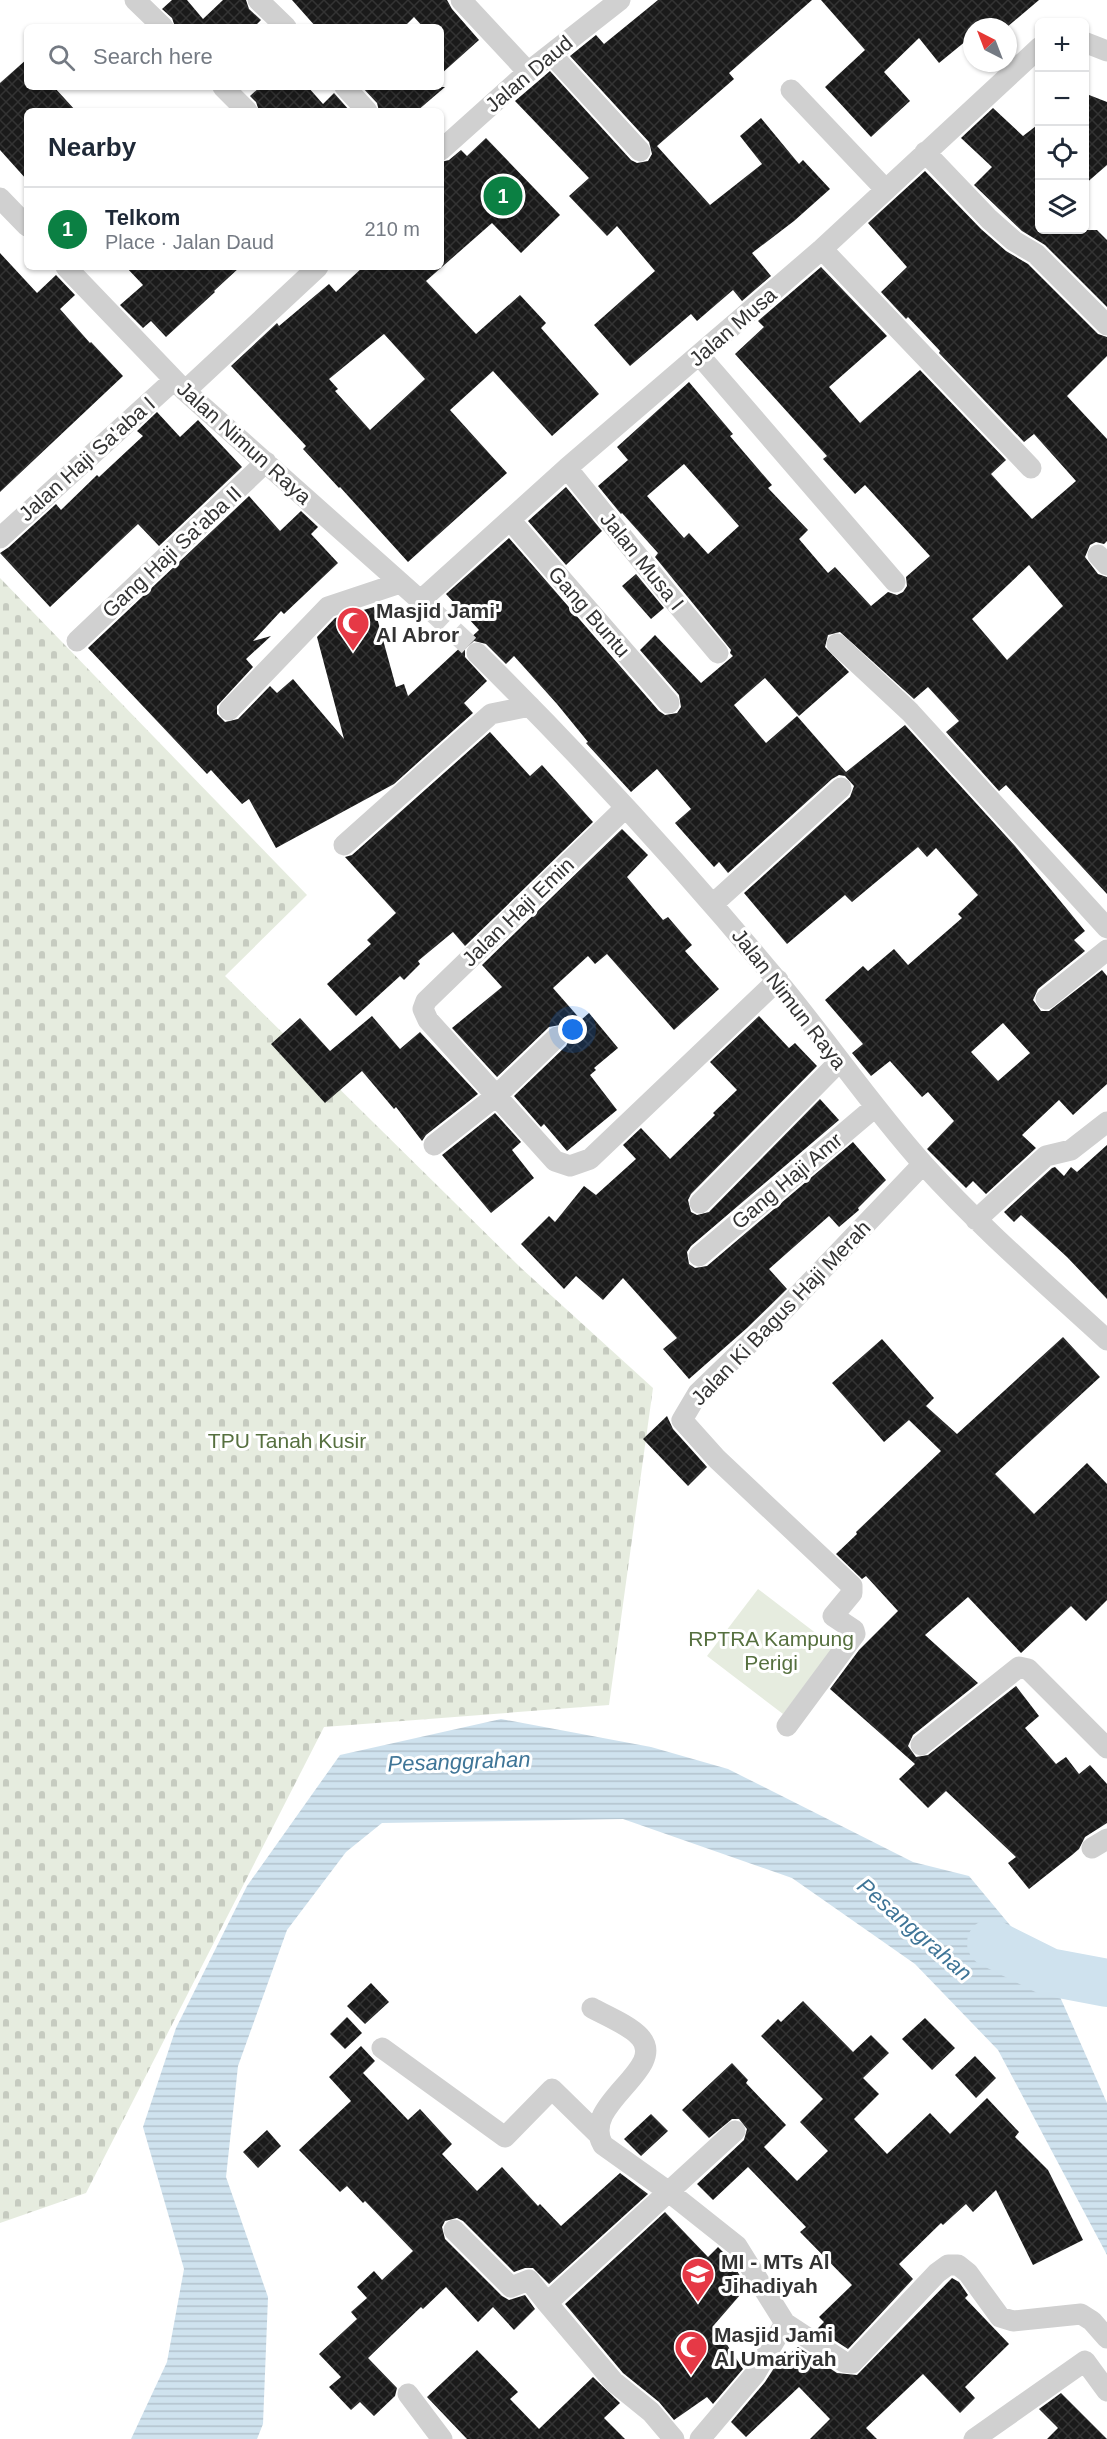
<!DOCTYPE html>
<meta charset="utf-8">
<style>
body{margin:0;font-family:Helvetica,sans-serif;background:#f2f2f3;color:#1f2937}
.controls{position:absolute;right:18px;top:18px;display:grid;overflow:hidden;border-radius:9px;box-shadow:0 2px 4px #0004}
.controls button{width:54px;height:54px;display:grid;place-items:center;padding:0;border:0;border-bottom:2px solid #e0e1e3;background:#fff;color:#1f2937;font:30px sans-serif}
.compass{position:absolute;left:963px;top:18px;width:54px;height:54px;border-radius:50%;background:#fff;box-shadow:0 2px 4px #0004;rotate:318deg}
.you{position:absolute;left:573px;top:1030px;width:21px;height:21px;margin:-15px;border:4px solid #fff;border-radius:50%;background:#1a73e8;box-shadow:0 0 0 9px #1a73e833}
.badge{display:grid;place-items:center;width:39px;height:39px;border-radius:50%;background:#0b8043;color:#fff;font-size:20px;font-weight:700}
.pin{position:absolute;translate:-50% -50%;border:3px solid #fff;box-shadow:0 2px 6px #0006}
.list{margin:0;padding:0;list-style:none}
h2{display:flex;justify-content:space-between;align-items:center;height:78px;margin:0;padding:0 24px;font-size:26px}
h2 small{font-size:20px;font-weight:400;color:#747a83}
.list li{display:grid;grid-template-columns:39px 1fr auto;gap:18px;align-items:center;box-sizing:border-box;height:84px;padding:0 24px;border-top:2px solid #e0e1e3}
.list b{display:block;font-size:22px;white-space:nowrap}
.list p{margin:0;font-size:20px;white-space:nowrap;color:#747a83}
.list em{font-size:20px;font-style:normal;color:#747a83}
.icon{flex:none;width:33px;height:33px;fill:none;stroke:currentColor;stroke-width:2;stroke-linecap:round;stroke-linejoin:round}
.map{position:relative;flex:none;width:1107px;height:2439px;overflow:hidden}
.search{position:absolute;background:#fff;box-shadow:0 2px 4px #0004;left:24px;top:24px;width:420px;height:66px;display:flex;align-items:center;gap:15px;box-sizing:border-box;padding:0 21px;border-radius:9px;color:#747a83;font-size:22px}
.panel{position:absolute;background:#fff;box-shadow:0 2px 4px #0004;left:24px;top:108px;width:420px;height:162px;border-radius:9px}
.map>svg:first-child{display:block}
.green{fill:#e6ecdf}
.cemetery{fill:url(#cemetery-stones)}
.water{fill:url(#water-rules)}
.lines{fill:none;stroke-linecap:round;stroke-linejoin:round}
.river{stroke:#cfe2ee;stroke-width:48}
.building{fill:url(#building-cross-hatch);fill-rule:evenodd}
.minor-tunnel{stroke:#d6d6d6;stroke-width:21;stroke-dasharray:21 10;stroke-linecap:butt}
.minor{stroke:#d0d0d0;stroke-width:21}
.labels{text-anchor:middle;stroke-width:6;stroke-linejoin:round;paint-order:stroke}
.street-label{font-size:21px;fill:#333;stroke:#fff}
.poi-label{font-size:21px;font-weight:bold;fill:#333;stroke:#fff;text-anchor:start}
.park-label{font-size:21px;fill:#56703f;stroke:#fff}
.water-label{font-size:22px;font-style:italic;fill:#3f7597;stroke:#fff}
</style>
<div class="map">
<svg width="1107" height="2439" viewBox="0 0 1107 2439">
<defs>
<pattern id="cemetery-stones" width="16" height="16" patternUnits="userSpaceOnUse" patternTransform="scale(1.5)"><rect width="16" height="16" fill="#e6ecdf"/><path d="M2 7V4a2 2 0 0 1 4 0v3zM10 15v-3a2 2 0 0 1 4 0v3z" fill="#c6cbc0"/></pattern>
<pattern id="water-rules" width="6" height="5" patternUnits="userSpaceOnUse" patternTransform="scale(1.5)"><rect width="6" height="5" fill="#cfe2ee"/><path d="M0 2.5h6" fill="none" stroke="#b2c2cd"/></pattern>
<pattern id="building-cross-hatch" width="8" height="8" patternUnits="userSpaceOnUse" patternTransform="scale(1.5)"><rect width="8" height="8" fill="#1a1a1a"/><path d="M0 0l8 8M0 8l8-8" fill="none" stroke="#333"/></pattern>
</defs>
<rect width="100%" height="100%" fill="#fff"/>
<path class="green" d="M 758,1589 L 834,1647 L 783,1714 L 707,1656 Z"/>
<path class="cemetery" d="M 0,578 L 307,895 L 225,976 L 521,1268 L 653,1388 L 609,1705 L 324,1727 L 86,2193 L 0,2223 Z"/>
<path class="water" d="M 501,1719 L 651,1747 L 728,1769 L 913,1862 L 969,1876 L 1049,1972 L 1107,2103 L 1107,2255 L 998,2050 L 915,1964 L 792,1878 L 623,1819 L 382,1823 L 346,1852 L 287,1930 L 238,2066 L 226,2177 L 268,2297 L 263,2424 L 257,2439 L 131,2439 L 167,2362 L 184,2269 L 143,2127 L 176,2028 L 247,1886 L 340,1755 Z"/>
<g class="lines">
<path class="river" d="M 991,1943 L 1049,1972 L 1107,1983"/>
</g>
<path class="building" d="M 172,0 L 187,0 L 203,19 L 223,0 L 246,0 L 249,9 L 261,20 L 254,27 L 175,27 L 172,18 L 162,9 Z
M 292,0 L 447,0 L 452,9 L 479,40 L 441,74 L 441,27 L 423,27 L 414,17 L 404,27 L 316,27 Z
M 658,0 L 812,0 L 729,73 L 734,79 L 657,146 L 710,205 L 762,164 L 740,136 L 761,118 L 799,164 L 803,160 L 830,189 L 794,221 L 752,253 L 771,276 L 742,301 L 733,290 L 697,321 L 691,314 L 630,366 L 594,325 L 655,271 L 617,226 L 607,236 L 569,196 L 589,178 L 515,101 L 550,71 L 631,160 L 637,163 L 648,161 L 652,154 L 649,142 L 570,56 L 596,35 L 604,44 Z
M 821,0 L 1039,0 L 1007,27 L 972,27 L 972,36 L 939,63 L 919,38 L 884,72 L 910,101 L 871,137 L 825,87 L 865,50 Z
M 27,59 L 27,87 L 54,87 L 76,111 L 27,111 L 27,180 L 0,150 L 0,83 Z
M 260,87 L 308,87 L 323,104 L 334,93 L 350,111 L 259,111 L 256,102 L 250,96 Z
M 362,87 L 445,87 L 417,111 L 379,111 L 377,103 Z
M 1084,93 L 1107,102 L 1107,165 L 1084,185 Z
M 993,108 L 1023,136 L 1040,123 L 1040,230 L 1097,230 L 1107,240 L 1107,307 L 1045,245 L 1022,231 L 974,185 L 992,167 L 961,138 Z
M 486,138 L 560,215 L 521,253 L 492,223 L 426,281 L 476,334 L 520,295 L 546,323 L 541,328 L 599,394 L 552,436 L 493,371 L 450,410 L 507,473 L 408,562 L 340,487 L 339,488 L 303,449 L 306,446 L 231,366 L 277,323 L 279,326 L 329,284 L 336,292 L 363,267 L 441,267 L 441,162 L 449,160 L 461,150 L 467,156 ZM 384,334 L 425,379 L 370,430 L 335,391 L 338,389 L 329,379 Z
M 925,171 L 981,229 L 1006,251 L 1028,264 L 1098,334 L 1107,337 L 1107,356 L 1067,396 L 1107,439 L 1107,541 L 1104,544 L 1096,542 L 1090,545 L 1085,557 L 1098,574 L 1107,577 L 1107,894 L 1006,785 L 999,791 L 946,732 L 959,721 L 928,687 L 914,699 L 840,632 L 828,635 L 825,647 L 849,672 L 799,716 L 765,678 L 734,705 L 766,743 L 797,716 L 846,772 L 905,725 L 1015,846 L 1085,931 L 1074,940 L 1085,951 L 1038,989 L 1033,1000 L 1041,1011 L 1049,1011 L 1102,970 L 1107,976 L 1107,1084 L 1073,1115 L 1059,1100 L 1022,1135 L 1036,1148 L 986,1194 L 973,1181 L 966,1188 L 927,1149 L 954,1121 L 928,1092 L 922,1097 L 890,1061 L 871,1076 L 852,1053 L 863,1044 L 825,1000 L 863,966 L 868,971 L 894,949 L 908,965 L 962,918 L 958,914 L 978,895 L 936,848 L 927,857 L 918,847 L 852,902 L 845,895 L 787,944 L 744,893 L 850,797 L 854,786 L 845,776 L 839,775 L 832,779 L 728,873 L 719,862 L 714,867 L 675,823 L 691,809 L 657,769 L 631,792 L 586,743 L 588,742 L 557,704 L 514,656 L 506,664 L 486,644 L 474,641 L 465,649 L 465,657 L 487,681 L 464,703 L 473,713 L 394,784 L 276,848 L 249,799 L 242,804 L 211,770 L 207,774 L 88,648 L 249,496 L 280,531 L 301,511 L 318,527 L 311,534 L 338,563 L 284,614 L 281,611 L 253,641 L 271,636 L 246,659 L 253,667 L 217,706 L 217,714 L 225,722 L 238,719 L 270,686 L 277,693 L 293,679 L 344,739 L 317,637 L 335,618 L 374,607 L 396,687 L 404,684 L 408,696 L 479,630 L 446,594 L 509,538 L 659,711 L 665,715 L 677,713 L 681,707 L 679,695 L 640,650 L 655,635 L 701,683 L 733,656 L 730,653 L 731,650 L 655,557 L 658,553 L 622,513 L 621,514 L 598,486 L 628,460 L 617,447 L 689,382 L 733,434 L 730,436 L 772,485 L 768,488 L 808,530 L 799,539 L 828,573 L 835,567 L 871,606 L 888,592 L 897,595 L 903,592 L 907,586 L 906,577 L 930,556 L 865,485 L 855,494 L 823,459 L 827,456 L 735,354 L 764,327 L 758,321 L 821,267 L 887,336 L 829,387 L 860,423 L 920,370 L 1006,460 L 991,474 L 1032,519 L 1076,481 L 1034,434 L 1024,442 L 939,353 L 940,351 L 908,317 L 906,319 L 881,292 L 907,267 L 868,223 ZM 684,464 L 739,526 L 708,554 L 689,533 L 684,538 L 647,496 ZM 1029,565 L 1063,606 L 1007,660 L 972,619 ZM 1003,1023 L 1030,1053 L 998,1081 L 971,1052 Z
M 0,253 L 37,293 L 56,275 L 75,295 L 60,309 L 90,343 L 91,342 L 123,376 L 0,492 Z
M 126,267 L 240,267 L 214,291 L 215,292 L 166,337 L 151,321 L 143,328 L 120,305 L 143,285 Z
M 157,412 L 180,437 L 198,420 L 242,467 L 159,546 L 138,524 L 50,607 L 0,553 L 9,547 L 56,504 L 61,510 L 97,475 L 99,477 L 143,436 L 137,431 Z
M 566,487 L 602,531 L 566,565 L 528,521 Z
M 636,574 L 664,608 L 651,619 L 622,586 Z
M 490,732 L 530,776 L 542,765 L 593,822 L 465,946 L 453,932 L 418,961 L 420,964 L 404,980 L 400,976 L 356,1016 L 327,984 L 371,944 L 367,940 L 396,913 L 345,857 L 352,855 Z
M 622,829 L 648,855 L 627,877 L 663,920 L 668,917 L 692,945 L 685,951 L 719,989 L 674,1030 L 607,954 L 595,964 L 588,956 L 553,988 L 581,1020 L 589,1013 L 618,1048 L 594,1068 L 596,1070 L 590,1075 L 617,1110 L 567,1151 L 544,1124 L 541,1127 L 514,1096 L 566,1046 L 569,1040 L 567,1029 L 560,1025 L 549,1027 L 497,1077 L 452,1028 L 502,987 L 482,965 Z
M 372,1016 L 400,1049 L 420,1032 L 478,1094 L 426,1135 L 422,1141 L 396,1107 L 394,1109 L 362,1071 L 325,1103 L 271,1044 L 300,1018 L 330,1051 Z
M 759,1016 L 789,1048 L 795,1043 L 817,1066 L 691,1194 L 688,1200 L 691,1212 L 697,1215 L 709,1212 L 820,1099 L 839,1120 L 691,1246 L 687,1252 L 689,1264 L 695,1268 L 707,1266 L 853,1142 L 886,1180 L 858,1208 L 859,1210 L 839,1227 L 829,1216 L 769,1269 L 787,1289 L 747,1328 L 689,1379 L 663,1349 L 677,1338 L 623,1278 L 603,1300 L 576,1276 L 564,1289 L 521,1244 L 549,1216 L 555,1222 L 584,1186 L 596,1195 L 636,1159 L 623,1145 L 641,1128 L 670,1159 L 715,1115 L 713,1113 L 737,1090 L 710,1062 Z
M 495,1113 L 521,1142 L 512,1150 L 534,1178 L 491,1213 L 442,1155 Z
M 1107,1145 L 1107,1299 L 1067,1257 L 1021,1215 L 1014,1222 L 1004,1212 L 1052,1168 L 1055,1167 L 1064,1176 L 1071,1167 L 1077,1172 Z
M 1063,1337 L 1100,1377 L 995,1474 L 1034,1514 L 1087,1463 L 1107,1484 L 1107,1600 L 1086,1621 L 1071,1606 L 1021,1653 L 968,1597 L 925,1635 L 978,1683 L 913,1735 L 908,1746 L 916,1757 L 928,1755 L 1016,1686 L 1039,1716 L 1025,1728 L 1056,1764 L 1066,1757 L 1079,1774 L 1090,1765 L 1107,1784 L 1107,1823 L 1085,1837 L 1079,1849 L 1072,1855 L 1029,1889 L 1008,1863 L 1016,1857 L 946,1791 L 928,1808 L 899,1779 L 915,1764 L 830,1689 L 859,1650 L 898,1611 L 866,1576 L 862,1579 L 836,1554 L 857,1534 L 856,1532 L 941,1451 L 909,1420 L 884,1442 L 832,1383 L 882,1339 L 934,1398 L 926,1406 L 957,1434 Z
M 667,1416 L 673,1429 L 707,1467 L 688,1486 L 643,1439 Z
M 371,1983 L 389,2002 L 365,2024 L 347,2006 Z
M 803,2001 L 853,2052 L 871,2035 L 889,2053 L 863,2078 L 879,2094 L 854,2119 L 887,2154 L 930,2113 L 950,2134 L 987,2098 L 1019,2132 L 1015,2137 L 1048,2170 L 1083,2240 L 1033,2265 L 996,2190 L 973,2212 L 966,2204 L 943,2225 L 941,2223 L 899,2264 L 913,2279 L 848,2349 L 817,2329 L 824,2322 L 819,2317 L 852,2285 L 800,2232 L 806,2227 L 748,2167 L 713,2200 L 697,2184 L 744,2140 L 747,2129 L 739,2119 L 732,2119 L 709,2138 L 682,2110 L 732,2063 L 748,2080 L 746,2083 L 786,2125 L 764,2147 L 797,2181 L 828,2151 L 800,2122 L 823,2099 L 761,2036 L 778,2019 L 781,2022 Z
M 347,2017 L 362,2033 L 345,2049 L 330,2034 Z
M 925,2018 L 955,2048 L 932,2070 L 902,2039 Z
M 361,2046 L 375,2061 L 363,2073 L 408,2120 L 420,2109 L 452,2144 L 442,2154 L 477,2191 L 502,2167 L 538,2206 L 540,2204 L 561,2226 L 620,2173 L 648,2194 L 549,2284 L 533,2268 L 525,2268 L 514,2272 L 463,2221 L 457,2218 L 445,2221 L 442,2227 L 445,2239 L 502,2296 L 509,2300 L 525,2295 L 535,2309 L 514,2330 L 493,2307 L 478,2322 L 446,2287 L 423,2309 L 421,2307 L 368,2358 L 397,2388 L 395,2396 L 374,2416 L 360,2402 L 351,2410 L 329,2387 L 341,2377 L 319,2354 L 357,2319 L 351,2312 L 367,2298 L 357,2287 L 374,2271 L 382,2280 L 413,2251 L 365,2201 L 363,2203 L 347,2186 L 340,2192 L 299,2150 L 351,2101 L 329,2077 Z
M 975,2056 L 996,2078 L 976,2098 L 955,2075 Z
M 651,2114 L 668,2131 L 641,2156 L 624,2139 Z
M 267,2130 L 281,2146 L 258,2168 L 243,2152 Z
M 665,2212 L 708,2257 L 718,2247 L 729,2258 L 747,2287 L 714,2325 L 743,2369 L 713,2404 L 707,2397 L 674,2420 L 659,2402 L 623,2373 L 565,2304 Z
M 952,2278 L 959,2282 L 968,2295 L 965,2298 L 1009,2344 L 965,2387 L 975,2398 L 960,2413 L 923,2374 L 866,2428 L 877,2439 L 810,2439 L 830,2419 L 799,2387 L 746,2437 L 731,2422 L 765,2382 L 785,2351 L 788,2355 L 798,2347 L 837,2373 L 857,2375 Z
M 477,2350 L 518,2392 L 510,2399 L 539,2429 L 593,2377 L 620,2403 L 604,2418 L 625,2439 L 467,2439 L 427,2397 Z
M 1061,2393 L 1107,2439 L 1047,2439 L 1058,2428 L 1039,2409 Z"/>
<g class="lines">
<path class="minor-tunnel" d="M 431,610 L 477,653"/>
<path class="minor" d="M 135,0 L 163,27
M 258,0 L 286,27
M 461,0 L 528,72
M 1084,42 L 1107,51
M 552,55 L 640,151
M 223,87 L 247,111
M 345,87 L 367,111
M 791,90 L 886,190
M 441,150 L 528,72 L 620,0
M 925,152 L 989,219 L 1014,241 L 1036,254 L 1107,325
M 0,198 L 27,226
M 822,249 L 1031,468
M 66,267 L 185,391 L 430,609
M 700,356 L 895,582
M 185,391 L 318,267
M 567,468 L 670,596 L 718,653
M 510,520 L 669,703
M 0,538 L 174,380
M 1098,555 L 1107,565
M 421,600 L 567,468 L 822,249 L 1040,47
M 77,641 L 266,462
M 837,644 L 910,712 L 1107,928
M 477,653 C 581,756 681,865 775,978 C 826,1039 871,1106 924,1165 C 981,1228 1045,1283 1107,1340
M 229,710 L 328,607 L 400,583
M 625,808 L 426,1001 L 423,1009 L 428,1020 L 555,1161 L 570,1166 L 590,1159 L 778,980
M 344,845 L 491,714 L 530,706
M 713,904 L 841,788
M 1046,999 L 1107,950
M 434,1145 L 496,1096 L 557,1037
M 700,1203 L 839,1062
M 976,1220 L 1046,1156 L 1071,1150 L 1107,1122
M 699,1256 L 875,1107
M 787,1726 L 855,1634 L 854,1630 L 833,1616 L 852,1593 L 852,1586 L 717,1459 L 682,1420 L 698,1393 L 781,1313 L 923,1164
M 921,1745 L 1019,1667 L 1028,1669 L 1107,1748
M 1092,1848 L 1107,1839
M 592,2008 C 605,2015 631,2026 640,2037 C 669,2069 579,2104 603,2145 L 669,2192 L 737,2246 L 785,2323 L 755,2374 L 700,2439
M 382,2048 L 505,2137 L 552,2089 L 598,2134
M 454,2230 L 511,2287 L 529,2280 L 547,2303
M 785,2323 L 844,2362 L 852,2363 L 937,2273 L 948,2265 L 958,2265 L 968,2273 L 1000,2317 L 1013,2321 L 1081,2314 L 1092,2321 L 1107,2338
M 408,2394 L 442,2439
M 674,2439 L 651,2412 L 614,2382 L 547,2303 L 735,2131
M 974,2439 L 1085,2361 L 1107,2391"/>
</g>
<defs>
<g id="mosque-pin" transform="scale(1.725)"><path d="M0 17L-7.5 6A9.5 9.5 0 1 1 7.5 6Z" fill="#e63946" stroke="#fff"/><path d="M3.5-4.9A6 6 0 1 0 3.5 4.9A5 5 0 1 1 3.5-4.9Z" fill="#fff"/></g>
<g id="school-pin" transform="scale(1.725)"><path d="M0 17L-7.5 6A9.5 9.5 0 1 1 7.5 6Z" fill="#e63946" stroke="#fff"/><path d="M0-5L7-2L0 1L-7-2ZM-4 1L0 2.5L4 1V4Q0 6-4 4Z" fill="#fff"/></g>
</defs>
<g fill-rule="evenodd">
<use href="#mosque-pin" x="353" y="623"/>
<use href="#school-pin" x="698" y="2274"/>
<use href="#mosque-pin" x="691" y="2347"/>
</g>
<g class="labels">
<g class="street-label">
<text transform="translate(529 74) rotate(-40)" y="7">Jalan Daud</text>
<text transform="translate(733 327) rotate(-41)" y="7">Jalan Musa</text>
<text transform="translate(244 443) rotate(42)" y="7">Jalan Nimun Raya</text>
<text transform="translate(87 459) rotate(-42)" y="7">Jalan Haji Sa'aba I</text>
<text transform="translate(172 552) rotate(-43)" y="7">Gang Haji Sa'aba II</text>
<text transform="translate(642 561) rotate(51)" y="7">Jalan Musa I</text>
<text transform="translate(589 612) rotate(49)" y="7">Gang Buntu</text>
<text transform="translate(518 912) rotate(-44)" y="7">Jalan Haji Emin</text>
<text transform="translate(789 999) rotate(52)" y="7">Jalan Nimun Raya</text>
<text transform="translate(787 1181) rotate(-40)" y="7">Gang Haji Amr</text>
<text transform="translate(781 1313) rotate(-46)" y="7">Jalan Ki Bagus Haji Merah</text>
</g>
<g class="poi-label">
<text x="376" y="618">Masjid Jami'<tspan x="376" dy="24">Al Abror</tspan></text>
<text x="721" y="2269">MI - MTs Al<tspan x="721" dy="24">Jihadiyah</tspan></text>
<text x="714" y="2342">Masjid Jami<tspan x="714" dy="24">Al Umariyah</tspan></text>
</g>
<g class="park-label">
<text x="287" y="1448">TPU Tanah Kusir</text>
<text x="771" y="1646">RPTRA Kampung<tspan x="771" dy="24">Perigi</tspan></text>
</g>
<g class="water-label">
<text transform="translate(459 1761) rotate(-2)" y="8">Pesanggrahan</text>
<text transform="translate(915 1929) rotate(41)" y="8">Pesanggrahan</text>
</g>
</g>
</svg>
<div class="controls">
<button>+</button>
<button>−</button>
<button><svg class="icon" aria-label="locate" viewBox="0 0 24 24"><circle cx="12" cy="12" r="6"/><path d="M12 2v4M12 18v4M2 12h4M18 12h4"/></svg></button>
<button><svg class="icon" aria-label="layers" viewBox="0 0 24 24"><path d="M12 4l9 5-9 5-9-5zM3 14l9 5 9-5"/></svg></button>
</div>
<svg class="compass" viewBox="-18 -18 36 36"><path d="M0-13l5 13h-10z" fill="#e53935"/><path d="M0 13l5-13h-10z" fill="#747a83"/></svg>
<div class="you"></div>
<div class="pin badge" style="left:503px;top:196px">1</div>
<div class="search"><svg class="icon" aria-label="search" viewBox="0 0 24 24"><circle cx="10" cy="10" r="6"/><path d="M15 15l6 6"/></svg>Search here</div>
<section class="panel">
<h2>Nearby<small></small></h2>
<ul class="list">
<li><span class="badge">1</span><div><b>Telkom</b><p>Place · Jalan Daud</p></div><em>210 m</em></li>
</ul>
</section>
</div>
